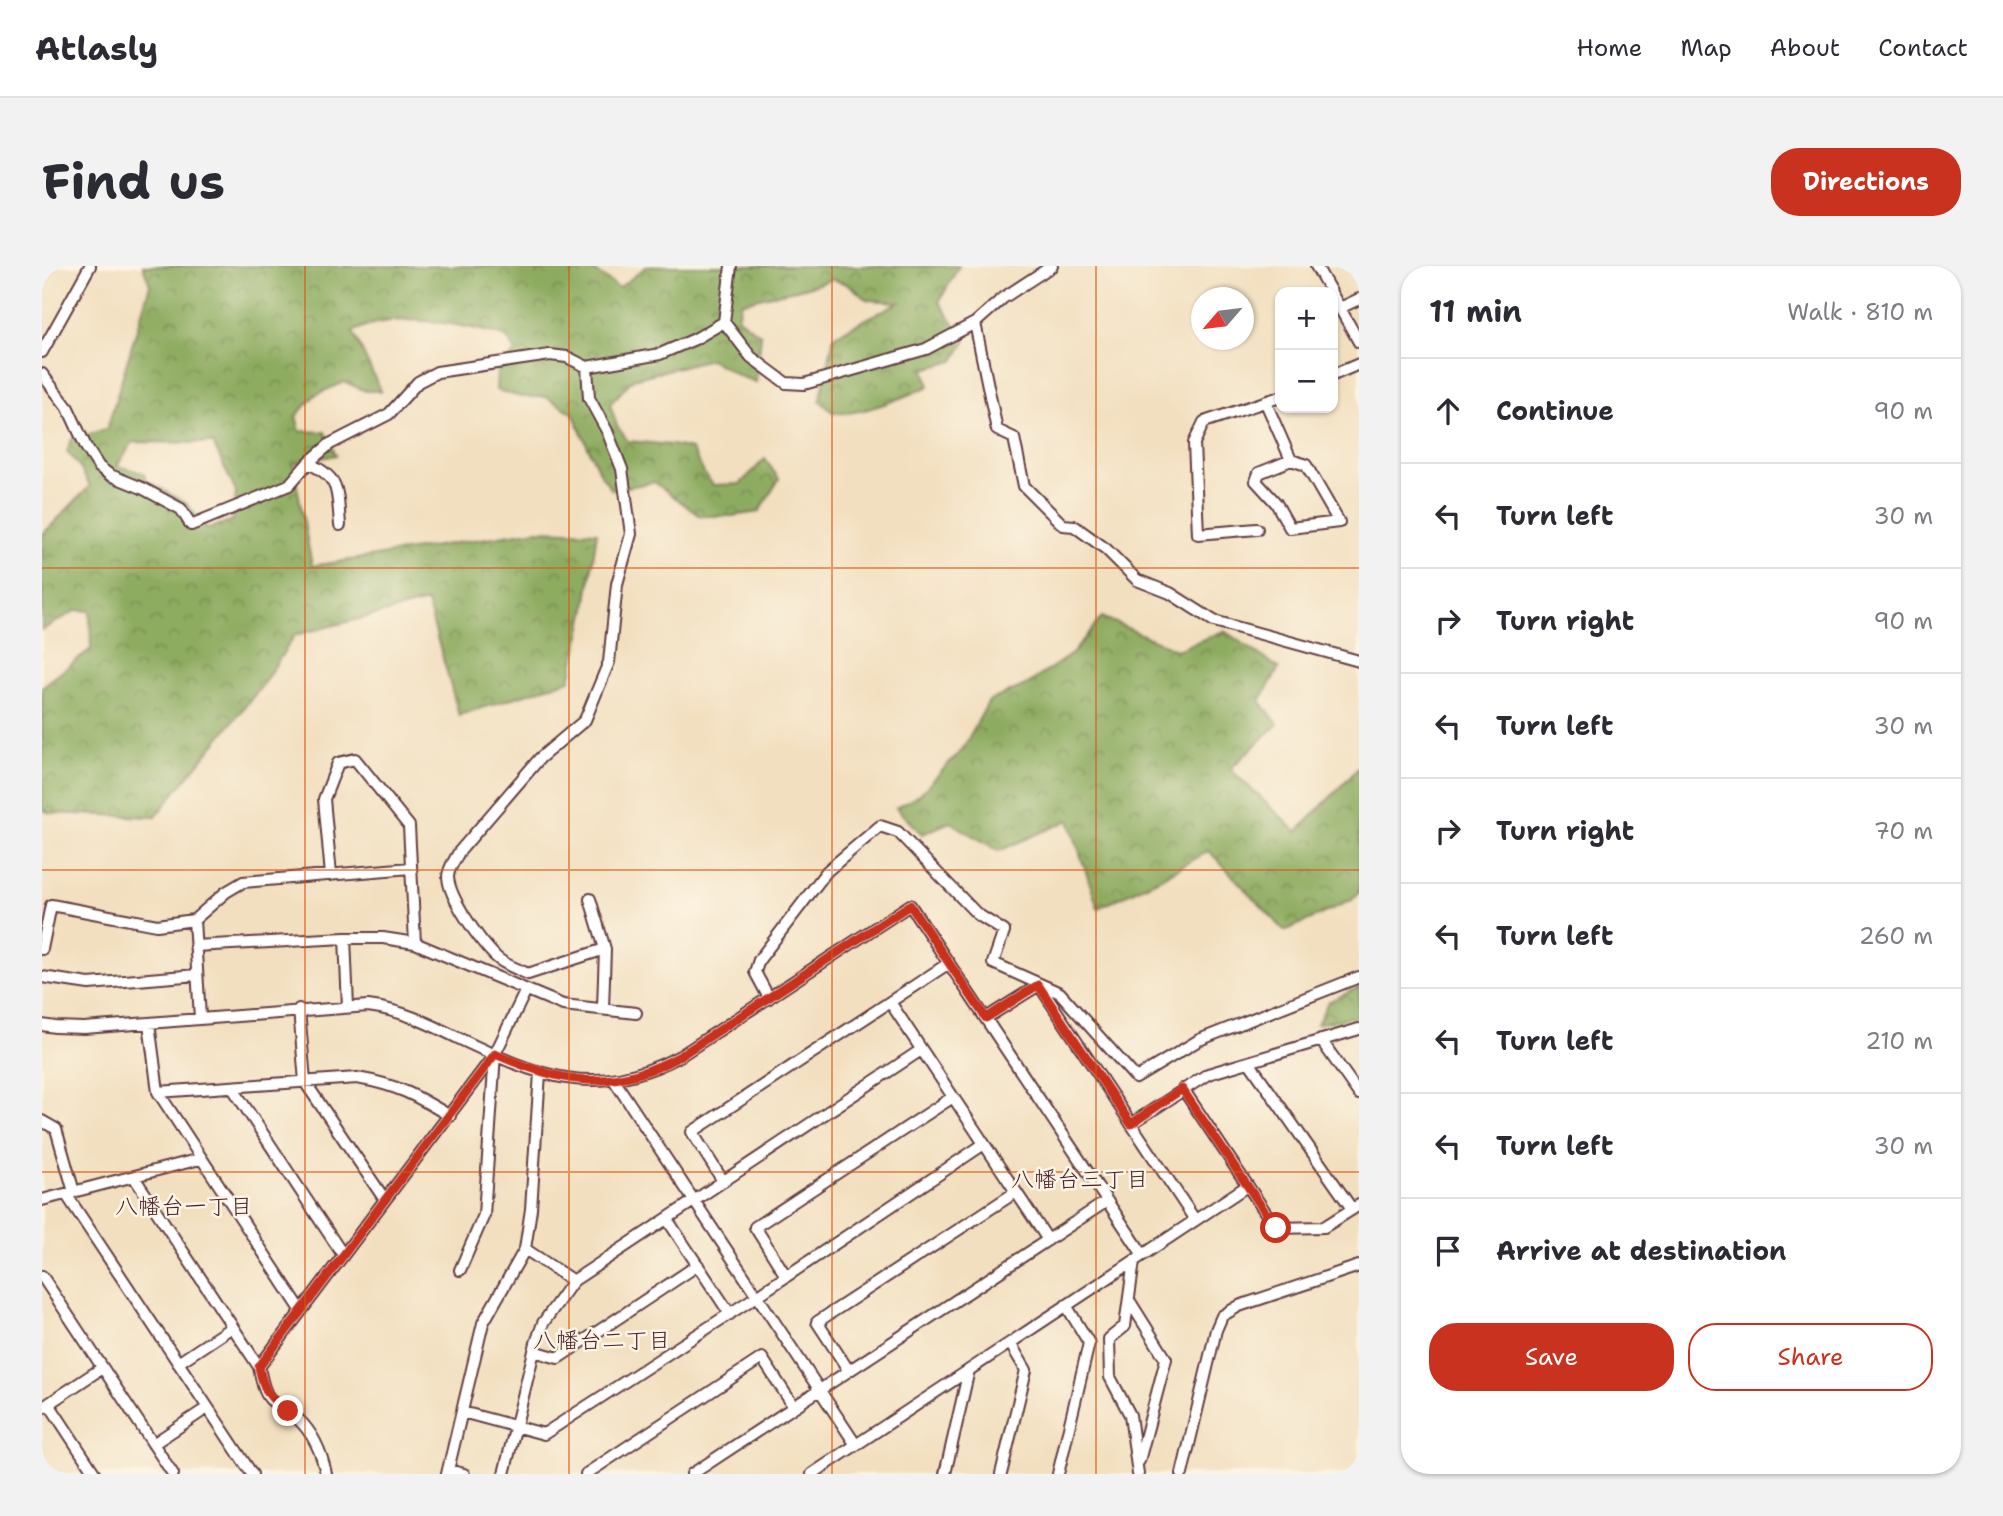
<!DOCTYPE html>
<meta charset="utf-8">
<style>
body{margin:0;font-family:"Shantell Sans","Klee One",sans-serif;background:#f2f2f3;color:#2b2b33}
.controls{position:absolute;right:21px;top:21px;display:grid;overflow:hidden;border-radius:14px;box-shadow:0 2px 5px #0004}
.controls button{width:63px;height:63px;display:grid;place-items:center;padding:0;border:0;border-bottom:2px solid #e1e1e2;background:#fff;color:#2b2b33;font:35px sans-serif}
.compass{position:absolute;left:1149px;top:21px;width:63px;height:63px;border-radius:50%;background:#fff;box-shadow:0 2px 5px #0004;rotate:242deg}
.stop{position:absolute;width:21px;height:21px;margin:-16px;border:5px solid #c8321e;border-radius:50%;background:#fff}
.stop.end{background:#c8321e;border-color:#fff;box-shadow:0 2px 7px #0008}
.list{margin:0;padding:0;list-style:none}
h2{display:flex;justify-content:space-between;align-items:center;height:91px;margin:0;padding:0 28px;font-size:30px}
h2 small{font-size:23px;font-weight:400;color:#7c7c81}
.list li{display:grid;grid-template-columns:46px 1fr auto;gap:21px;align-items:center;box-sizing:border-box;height:105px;padding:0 28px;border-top:2px solid #e1e1e2}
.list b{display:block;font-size:26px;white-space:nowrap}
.list em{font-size:23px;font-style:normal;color:#7c7c81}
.actions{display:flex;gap:14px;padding:21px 28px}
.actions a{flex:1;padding:16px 0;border:2px solid #c8321e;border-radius:28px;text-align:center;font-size:24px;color:#c8321e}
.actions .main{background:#c8321e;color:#fff}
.icon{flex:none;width:38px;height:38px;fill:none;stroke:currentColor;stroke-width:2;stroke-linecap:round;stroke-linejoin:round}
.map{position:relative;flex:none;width:1317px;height:1208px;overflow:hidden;border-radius:28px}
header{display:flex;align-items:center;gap:42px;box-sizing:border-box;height:98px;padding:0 35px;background:#fff;border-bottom:2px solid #e1e1e2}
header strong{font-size:33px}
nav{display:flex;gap:38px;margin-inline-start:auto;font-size:24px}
.intro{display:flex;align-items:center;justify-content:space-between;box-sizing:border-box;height:168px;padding:0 42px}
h1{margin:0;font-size:49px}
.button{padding:18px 32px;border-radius:28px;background:#c8321e;color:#fff;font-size:24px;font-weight:700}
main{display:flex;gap:42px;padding:0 42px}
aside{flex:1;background:#fff;border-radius:28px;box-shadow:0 2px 5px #0004}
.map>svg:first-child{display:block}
.forest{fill:url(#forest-crowns);stroke:#6c6646;stroke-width:2;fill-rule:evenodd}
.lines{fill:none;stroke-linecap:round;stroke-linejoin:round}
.minor-casing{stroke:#633c41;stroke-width:14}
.minor{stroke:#fff;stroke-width:10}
.route{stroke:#c8321e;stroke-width:9}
.grid{fill:none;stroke:#d8530f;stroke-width:2;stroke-opacity:0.55}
.labels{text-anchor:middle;stroke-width:5;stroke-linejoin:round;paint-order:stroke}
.neighbourhood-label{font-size:23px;fill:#4a1f2b;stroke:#fcf5e5}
</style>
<header>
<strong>Atlasly</strong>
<nav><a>Home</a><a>Map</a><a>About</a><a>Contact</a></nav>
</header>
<div class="intro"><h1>Find us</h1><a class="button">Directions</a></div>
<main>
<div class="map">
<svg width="1317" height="1208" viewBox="0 0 1317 1208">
<defs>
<pattern id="forest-crowns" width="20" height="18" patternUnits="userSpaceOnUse" patternTransform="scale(1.75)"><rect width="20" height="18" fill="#8eac60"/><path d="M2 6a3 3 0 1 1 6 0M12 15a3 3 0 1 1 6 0" fill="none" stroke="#768b4f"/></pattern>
</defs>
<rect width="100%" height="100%" fill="#fcf5e5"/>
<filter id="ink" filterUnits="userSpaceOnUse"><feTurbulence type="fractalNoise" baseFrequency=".0143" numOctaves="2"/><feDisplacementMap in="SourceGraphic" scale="14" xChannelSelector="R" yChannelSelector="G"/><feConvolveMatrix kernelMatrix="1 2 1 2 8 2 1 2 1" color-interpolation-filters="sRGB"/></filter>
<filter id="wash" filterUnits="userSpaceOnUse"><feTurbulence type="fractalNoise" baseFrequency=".00686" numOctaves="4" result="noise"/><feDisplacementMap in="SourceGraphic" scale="28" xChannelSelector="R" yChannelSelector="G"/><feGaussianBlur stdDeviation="1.57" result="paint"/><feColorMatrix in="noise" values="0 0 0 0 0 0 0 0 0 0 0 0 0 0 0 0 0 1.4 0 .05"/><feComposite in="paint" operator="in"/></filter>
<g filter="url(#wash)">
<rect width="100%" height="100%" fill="#f2dfbf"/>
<path class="forest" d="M 101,0 L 545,0 L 577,22 L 605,0 L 917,0 L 897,36 L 924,74 L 912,95 L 882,103 L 887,120 C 867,129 811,153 791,146 C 787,144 782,138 778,135 L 792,70 L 857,36 L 826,34 L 807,19 L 790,13 C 761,25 730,27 699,37 L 696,52 L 719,69 L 714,116 L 695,109 L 668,93 L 591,113 L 568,138 L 575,160 L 586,175 L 630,179 L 649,183 L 662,207 L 671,219 L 698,218 L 723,193 L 737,213 L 717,246 L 690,250 L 658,250 L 612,216 L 570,224 L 557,206 L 531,147 L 504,131 L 479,131 L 454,124 L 455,107 L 474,85 L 463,70 C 422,59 350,43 311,66 L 339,125 L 324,125 L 302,116 L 273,129 L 254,150 L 258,165 L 283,166 L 294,189 L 251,198 L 270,300 L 495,264 L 555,266 L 544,342 L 528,414 L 417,449 L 385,336 L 253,369 L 219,421 L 113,551 L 7,547 L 0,543 L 0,421 L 49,383 L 48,345 L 35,344 L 0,364 L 0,269 L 48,220 L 37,200 L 25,185 L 30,173 L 65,163 L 108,19 ZM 91,176 L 171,177 L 194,226 L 191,254 L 166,263 L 144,237 L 104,214 L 102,207 L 75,200 Z
M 1060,351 L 1135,384 L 1182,365 L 1237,402 L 1218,435 L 1236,458 L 1188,503 L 1255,566 L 1317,501 L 1317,626 L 1310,634 L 1243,665 L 1167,585 L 1117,613 L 1056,642 L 1027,554 L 957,585 L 908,556 L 880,568 L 854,542 L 877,529 L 920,484 L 947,435 L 986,418 L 1031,387 Z
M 1317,721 L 1317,750 L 1275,758 L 1286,736 Z"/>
</g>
<g filter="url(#ink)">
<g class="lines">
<g class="minor-casing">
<path id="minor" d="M 1274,0 L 1289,26
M 1291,30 L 1317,76
M 1298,42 L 1317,33
M 682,56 L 689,0
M 933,57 L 955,164 L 972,172 L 982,220 L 1021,259 L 1032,260 L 1064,283 L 1095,314 L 1128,327 L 1172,355 L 1317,395
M 0,86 L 48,0
M 545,101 L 547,132 L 565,165 L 580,203 L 589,268 L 575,318 L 567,396 L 543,454 L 498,492 L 417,586 C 413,594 406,602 406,611 C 407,632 438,675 453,690 C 460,698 476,703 486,708 L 563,683
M 0,108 L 26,142 L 44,181 L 57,201 L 68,209 L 100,222 L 139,243 L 149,259 L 247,219 L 266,197 L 288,178 L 347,148 L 376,116 L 395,106 L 508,89 L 525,91 L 545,101 L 618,88 L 653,73 L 682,56 L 709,91 L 744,117 L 762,118 L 884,83 L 933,57 L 961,32 L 1010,0
M 1291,109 L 1317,98
M 1224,137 L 1249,194
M 1249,194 L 1264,199 L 1297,256 L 1248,262 L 1234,237 L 1214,215 L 1217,207 Z
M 266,197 C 299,212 295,225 298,259
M 1215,263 L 1156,268 L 1152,177 L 1162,156 L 1238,131
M 289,609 L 282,533 L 296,497 L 313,493 L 367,560 L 373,677
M 548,633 L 563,683 L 561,742
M 303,672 L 306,741
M 153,680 L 303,672 L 341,672 L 373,677 L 521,739 L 594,747
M 0,683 L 9,639 L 115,659 L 152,654
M 0,711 L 47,718 L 155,709
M 997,719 L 1153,954
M 727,732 L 713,706 L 717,694 L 785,605 L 838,560 L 856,566 L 935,648 L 962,665 L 951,697 L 1018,727 L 1094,812 L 1157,774 L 1317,711
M 848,736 L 1006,974
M 257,743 L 263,816 L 343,934
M 158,752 L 152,654 L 184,626 L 201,616 L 369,602
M 944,752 L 997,719
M 107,757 L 116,826 L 259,1044
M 0,759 L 13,761 L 42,762 L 326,740 C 359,744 386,757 416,772 C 495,810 554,835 638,790 L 868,639 L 1101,989
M 1279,774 L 1317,828
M 1207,796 L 1310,943
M 572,814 L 814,1179
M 190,821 L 301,989
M 1141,823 L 1234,962 L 1282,961 L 1317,939
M 116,826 L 315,812 C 356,819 373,829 408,850
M 0,855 L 14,863 L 32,926
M 1089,858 L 1166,808 L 1317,763
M 92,911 L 217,1101 C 219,1111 221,1125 228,1133 C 236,1141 248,1146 256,1153 C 271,1167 280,1188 284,1208
M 681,915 L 650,866 L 907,697
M 24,928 L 210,1208
M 0,934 L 158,893
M 625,953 L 688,1048
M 483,983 L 531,1015
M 1092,995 L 1083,1060 L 1067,1073 L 1068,1111 L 1088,1149 L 1096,1208
M 418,1004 L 442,949 L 453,788
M 0,1010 L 131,1208
M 744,1010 L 713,961 L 911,831
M 1087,1034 L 1124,1093 L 1097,1195
M 492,1085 L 516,1092 L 656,999
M 136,1097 L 190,1061
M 217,1101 L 453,788 L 484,724
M 807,1105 L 775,1056 L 974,926
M 7,1138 L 53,1208
M 0,1142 L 60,1102
M 420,1146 L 502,1168 L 715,1030 L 942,878
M 111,1178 L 165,1142
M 406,1204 L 422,1208
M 405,1208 L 441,1057 L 483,983 L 489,943 L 498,807
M 462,1208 L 494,1077 L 501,1057 L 531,1015 L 879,784
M 544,1208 L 720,1092 L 752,1141
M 650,1208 L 1065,935
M 770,1208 L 1205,920
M 903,1208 L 927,1104
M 959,1208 L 984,1104 L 968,1077
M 1016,1208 L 1047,1077 L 1024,1039
M 1140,1208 L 1174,1064 L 1180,1050 L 1197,1040 L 1317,1000"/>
</g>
<use href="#minor" class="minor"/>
</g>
</g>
<g class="lines" filter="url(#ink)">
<path class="route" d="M 246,1145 C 226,1131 222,1125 217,1101 L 453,788 C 521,818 571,827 638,790 L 868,639 L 944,752 L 996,719 L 1089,858 L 1140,823 L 1234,962"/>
</g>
<path class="grid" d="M 263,0 L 263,1208M 527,0 L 527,1208M 790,0 L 790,1208M 1054,0 L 1054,1208M 0,302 L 1317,302M 0,604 L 1317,604M 0,906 L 1317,906"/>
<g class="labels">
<g class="neighbourhood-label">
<text x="1038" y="921">八幡台三丁目</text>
<text x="142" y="948">八幡台一丁目</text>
<text x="560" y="1082">八幡台二丁目</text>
</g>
</g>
</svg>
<div class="controls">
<button>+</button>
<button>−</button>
</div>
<svg class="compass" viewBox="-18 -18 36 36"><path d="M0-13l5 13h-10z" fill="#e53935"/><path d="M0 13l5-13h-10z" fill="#7c7c81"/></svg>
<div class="stop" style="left:1234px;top:962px"></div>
<div class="stop end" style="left:246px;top:1145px"></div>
</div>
<aside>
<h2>11 min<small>Walk · 810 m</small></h2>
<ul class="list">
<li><svg class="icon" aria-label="ahead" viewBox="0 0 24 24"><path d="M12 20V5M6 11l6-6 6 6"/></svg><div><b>Continue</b></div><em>90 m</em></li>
<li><svg class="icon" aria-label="left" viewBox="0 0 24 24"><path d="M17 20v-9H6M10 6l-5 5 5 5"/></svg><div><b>Turn left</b></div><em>30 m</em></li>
<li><svg class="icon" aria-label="right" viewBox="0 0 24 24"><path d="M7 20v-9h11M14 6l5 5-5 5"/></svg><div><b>Turn right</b></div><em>90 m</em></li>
<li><svg class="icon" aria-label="left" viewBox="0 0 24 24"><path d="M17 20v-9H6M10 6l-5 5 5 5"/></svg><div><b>Turn left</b></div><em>30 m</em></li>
<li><svg class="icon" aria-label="right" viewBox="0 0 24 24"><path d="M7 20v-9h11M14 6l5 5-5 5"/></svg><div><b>Turn right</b></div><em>70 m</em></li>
<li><svg class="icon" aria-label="left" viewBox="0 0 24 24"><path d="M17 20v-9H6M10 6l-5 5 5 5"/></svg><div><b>Turn left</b></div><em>260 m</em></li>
<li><svg class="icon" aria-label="left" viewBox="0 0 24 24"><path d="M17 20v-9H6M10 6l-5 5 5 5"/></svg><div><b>Turn left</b></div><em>210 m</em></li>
<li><svg class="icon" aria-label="left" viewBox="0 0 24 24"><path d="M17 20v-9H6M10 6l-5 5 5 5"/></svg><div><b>Turn left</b></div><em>30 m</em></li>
<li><svg class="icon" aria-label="arrive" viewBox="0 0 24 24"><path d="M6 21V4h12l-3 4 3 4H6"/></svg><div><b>Arrive at destination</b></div></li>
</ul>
<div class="actions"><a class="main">Save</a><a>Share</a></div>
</aside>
</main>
